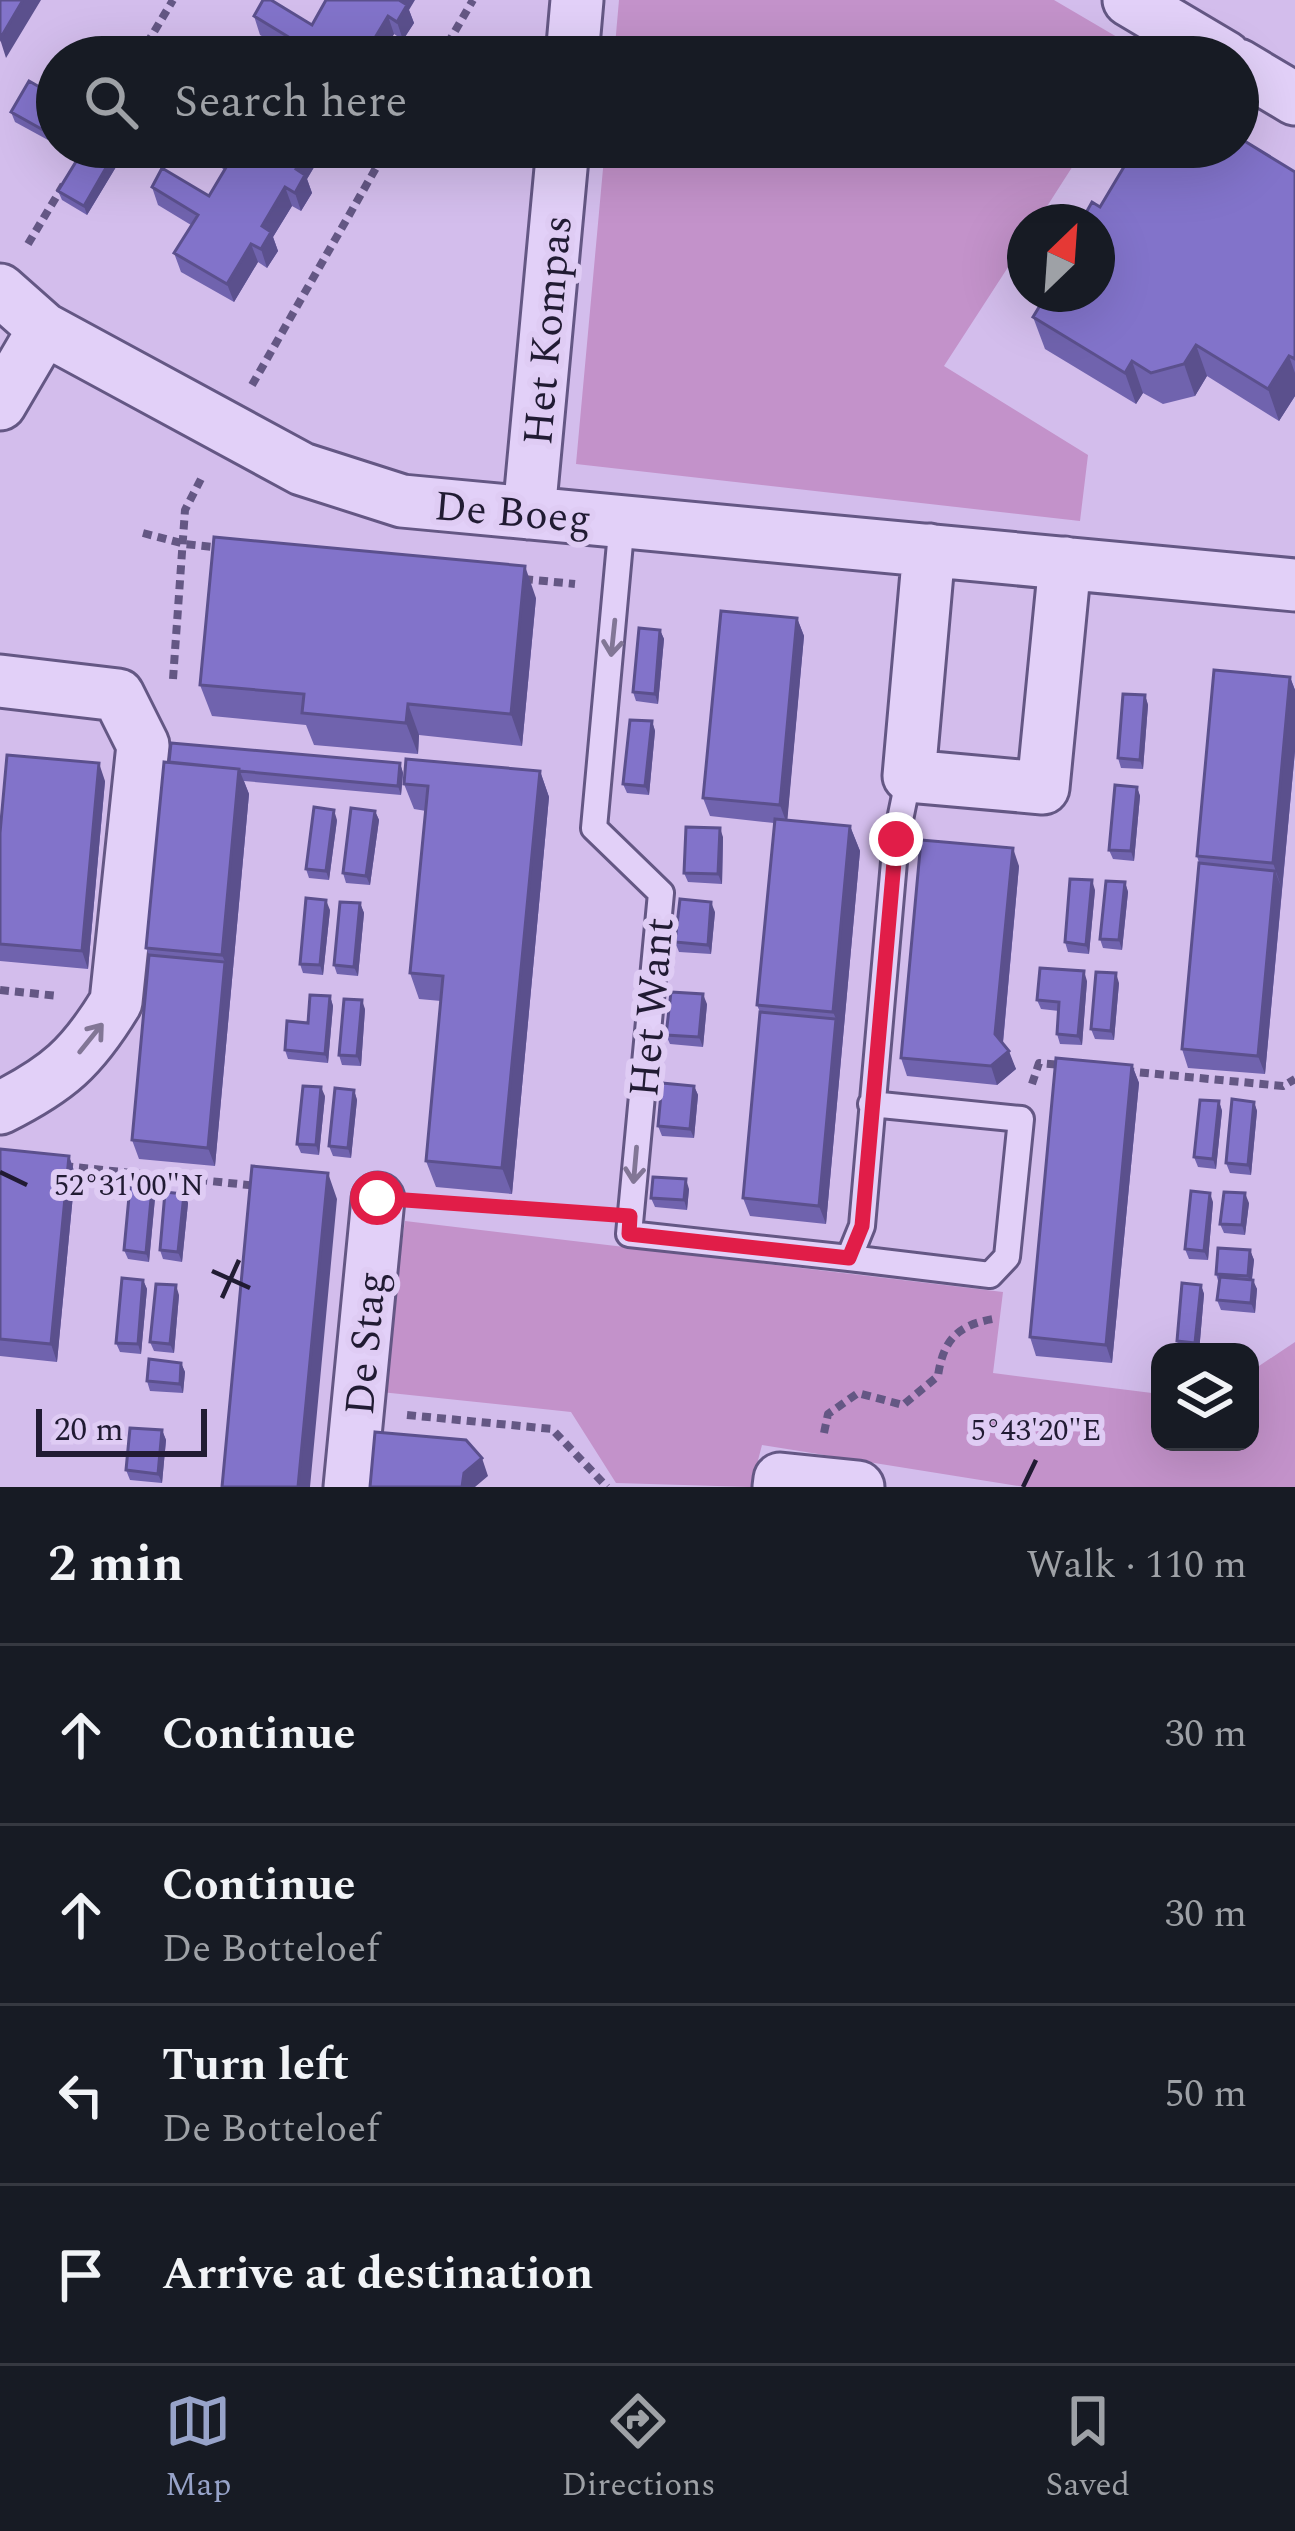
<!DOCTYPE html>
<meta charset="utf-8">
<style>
body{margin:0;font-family:Spectral,serif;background:#242831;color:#f1f3f6}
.controls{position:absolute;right:36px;bottom:36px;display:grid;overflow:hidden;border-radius:24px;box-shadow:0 12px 48px #0002}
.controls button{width:108px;height:108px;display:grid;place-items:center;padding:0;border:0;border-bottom:3px solid #363941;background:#171b24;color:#f1f3f6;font:60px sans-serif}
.compass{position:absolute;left:1007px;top:204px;width:108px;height:108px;border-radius:50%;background:#171b24;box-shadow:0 12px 48px #0002;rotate:25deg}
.scale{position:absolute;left:36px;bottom:30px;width:171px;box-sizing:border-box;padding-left:12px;border:6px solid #211b33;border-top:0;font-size:33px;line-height:42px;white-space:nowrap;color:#211b33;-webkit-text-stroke:9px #dfccf4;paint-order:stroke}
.stop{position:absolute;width:36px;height:36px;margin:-27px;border:9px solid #e11d48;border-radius:50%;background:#fff}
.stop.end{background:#e11d48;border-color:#fff;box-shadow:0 3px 12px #0008}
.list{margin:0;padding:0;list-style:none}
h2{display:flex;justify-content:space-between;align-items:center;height:156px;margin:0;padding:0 48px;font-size:51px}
h2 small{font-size:39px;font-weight:400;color:#9ea1a6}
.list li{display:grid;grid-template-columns:78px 1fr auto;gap:36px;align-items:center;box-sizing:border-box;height:180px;padding:0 48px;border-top:3px solid #363941}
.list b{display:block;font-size:45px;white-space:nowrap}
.list p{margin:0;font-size:39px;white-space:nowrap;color:#9ea1a6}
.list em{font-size:39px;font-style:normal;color:#9ea1a6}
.icon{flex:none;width:66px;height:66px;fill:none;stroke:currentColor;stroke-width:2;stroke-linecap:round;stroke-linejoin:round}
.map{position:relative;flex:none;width:1295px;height:1487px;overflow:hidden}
.search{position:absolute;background:#171b24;box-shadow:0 12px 48px #0002;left:36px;right:36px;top:36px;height:132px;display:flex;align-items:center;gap:30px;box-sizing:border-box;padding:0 42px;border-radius:66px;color:#9ea1a6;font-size:45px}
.sheet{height:876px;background:#171b24}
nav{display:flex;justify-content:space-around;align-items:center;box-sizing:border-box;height:168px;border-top:3px solid #363941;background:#171b24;font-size:33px;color:#9ea1a6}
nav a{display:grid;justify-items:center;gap:6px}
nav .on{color:#97a3c9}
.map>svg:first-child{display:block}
.green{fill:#c392ca}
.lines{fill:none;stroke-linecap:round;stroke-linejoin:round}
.lane-casing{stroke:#645784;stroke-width:30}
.street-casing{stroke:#645784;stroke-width:57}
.path{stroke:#645784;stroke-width:8;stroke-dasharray:9 6;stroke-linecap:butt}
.lane{stroke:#e2d0f8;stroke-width:24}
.street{stroke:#e2d0f8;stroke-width:51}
.wall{fill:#7063ae}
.shaded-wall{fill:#5b508d}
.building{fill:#8273ca;stroke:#5b508d;stroke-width:3}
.oneway{stroke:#827696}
.route{stroke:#e11d48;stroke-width:15}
.ticks{fill:none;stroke:#211b33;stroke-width:4.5}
.labels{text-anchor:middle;stroke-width:12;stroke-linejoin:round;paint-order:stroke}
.street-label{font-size:42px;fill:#211b33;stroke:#dfccf4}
.ticks-label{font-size:30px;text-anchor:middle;fill:#211b33;stroke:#dfccf4;stroke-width:12;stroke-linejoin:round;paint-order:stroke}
</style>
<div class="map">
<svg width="1295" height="1487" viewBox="0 0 1295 1487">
<rect width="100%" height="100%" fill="#d3bdec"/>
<path class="green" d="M 619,0 L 1054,0 L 1146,54 L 1144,57 L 614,57 Z
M 605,147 L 1085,147 L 1037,222 L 1025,222 L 1025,241 L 944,366 L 1088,455 L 1080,521 L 576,464 Z
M 405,1221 L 1003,1292 L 993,1373 L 1160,1394 L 1160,1442 L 1250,1442 L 1250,1372 L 1295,1342 L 1295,1487 L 1025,1487 L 762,1445 L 751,1487 L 616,1483 L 571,1412 L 381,1392 Z"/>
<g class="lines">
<g class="lane-casing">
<path id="lane" d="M 622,521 L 594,828 L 661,893 L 629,1234 L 849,1258 L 862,1226 L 896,839 L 909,776
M 849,1258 L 990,1275 L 1007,1257 L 1021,1119 L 871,1104"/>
</g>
<g class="street-casing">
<path id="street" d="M 1129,0 L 1225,57
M 572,57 L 577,0
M 1238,65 L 1295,99
M 0,290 L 44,329 L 302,469 L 402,501 L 1295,585
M 0,404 L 44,329
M 529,513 L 563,147
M 929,550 L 909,776 L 1043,788 L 1065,563
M 0,681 L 118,695 L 143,745 L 116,1002 C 82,1058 58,1079 0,1108
M 350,1487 L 378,1199
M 779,1487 L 780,1479 L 858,1487"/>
</g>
<path class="path" d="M 139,57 L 173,0
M 440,57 L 473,0
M 28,244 L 64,184
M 252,385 L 388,147
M 143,533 L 185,544 L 223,548
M 524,579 L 575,584
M 173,679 L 185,510 L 202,477
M 0,990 L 58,996
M 1125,1071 L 1283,1086 L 1295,1079
M 1032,1084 L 1039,1063 L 1062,1065
M 64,1166 L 258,1186
M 428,1202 L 593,1213
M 407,1415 L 552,1429 L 607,1487
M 824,1433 L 828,1414 L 858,1393 L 903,1405 L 938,1376 C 943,1340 958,1325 993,1319"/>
<use href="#lane" class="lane"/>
<use href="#street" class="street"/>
</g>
<path class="wall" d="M 409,10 L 414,23 L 403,40 L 394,34 L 381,57 L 292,57 L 293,54 L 260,35 L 254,16 L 312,25 Z
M 29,81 L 48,140 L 15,122 L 11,112 Z
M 118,147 L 122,157 L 87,215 L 62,200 L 58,191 Z
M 191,147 L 340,147 L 336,154 L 326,147 L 307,179 L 312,193 L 301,211 L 292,206 L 273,237 L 278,251 L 267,268 L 258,262 L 234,302 L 181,272 L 174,253 L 191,225 L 158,205 L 152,187 L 209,196 L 225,170 L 192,150 Z
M 1127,147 L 1295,172 L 1295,396 L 1279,421 L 1207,376 L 1195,396 L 1163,404 L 1143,393 L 1136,404 L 1045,349 L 1033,317 L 1097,222 L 1082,222 L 1082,220 L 1100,207 L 1130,156 Z
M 536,598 L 522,746 L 419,735 L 418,754 L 314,745 L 306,725 L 212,716 L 200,685 Z
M 797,618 L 804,636 L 787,820 L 850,826 L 860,851 L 826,1224 L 750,1216 L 743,1198 L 760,1012 L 757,1005 L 774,823 L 710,816 L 703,798 Z
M 660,630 L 664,639 L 658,704 L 636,701 L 633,692 Z
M 1290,677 L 1295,690 L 1295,751 L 1265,1074 L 1188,1068 L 1182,1049 L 1199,863 L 1197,856 Z
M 1145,695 L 1148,705 L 1143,769 L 1121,768 L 1118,758 Z
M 652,721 L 655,731 L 649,795 L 627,793 L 623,784 Z
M 164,762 L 400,763 L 403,773 L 401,795 L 244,781 L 249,794 L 215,1166 L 139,1159 L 132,1140 L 149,955 L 146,948 Z
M 540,771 L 549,797 L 512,1194 L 436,1187 L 426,1161 L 441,1001 L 419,999 L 410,973 L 426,811 L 414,809 L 404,784 Z
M 105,781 L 88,969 L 0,961 L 0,833 Z
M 1137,787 L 1140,796 L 1134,861 L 1113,859 L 1109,850 Z
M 375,811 L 379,820 L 370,885 L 346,883 L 343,873 Z
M 337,820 L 329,880 L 309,878 L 306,869 Z
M 723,837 L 722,884 L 688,882 L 684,873 Z
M 1019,866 L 1003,1043 L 1016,1069 L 997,1085 L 907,1076 L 901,1058 Z
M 1125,882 L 1128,892 L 1122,950 L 1103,948 L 1100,939 Z
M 1095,890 L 1089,954 L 1068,952 L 1065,942 Z
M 360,903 L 364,913 L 358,976 L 337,974 L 334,965 Z
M 330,910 L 323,975 L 303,973 L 300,964 Z
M 715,912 L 711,954 L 679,952 L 675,942 Z
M 1087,981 L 1082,1045 L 1060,1044 L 1057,1034 L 1059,1011 L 1041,1009 L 1037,1000 Z
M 1119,983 L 1114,1040 L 1095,1039 L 1091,1029 Z
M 330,996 L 333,1006 L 328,1063 L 288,1059 L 285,1050 Z
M 707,1004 L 703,1047 L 670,1044 L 666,1035 Z
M 365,1009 L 361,1066 L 342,1065 L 339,1055 Z
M 1132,1065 L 1139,1083 L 1112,1363 L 1036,1356 L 1030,1337 Z
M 694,1086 L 698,1095 L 694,1138 L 662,1136 L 658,1126 Z
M 354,1090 L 357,1100 L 351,1158 L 333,1156 L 329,1146 Z
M 325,1096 L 319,1155 L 301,1153 L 297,1144 Z
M 1219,1101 L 1222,1111 L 1216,1169 L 1198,1167 L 1194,1157 Z
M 1254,1102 L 1257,1111 L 1251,1175 L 1230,1173 L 1226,1163 Z
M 0,1149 L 69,1156 L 75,1174 L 57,1362 L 0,1356 Z
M 152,1188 L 155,1198 L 149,1262 L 128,1259 L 124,1250 Z
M 689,1189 L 687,1210 L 655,1207 L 651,1198 Z
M 184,1194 L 188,1203 L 182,1262 L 163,1259 L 160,1250 Z
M 1213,1202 L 1208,1260 L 1189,1259 L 1185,1249 Z
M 1249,1203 L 1245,1235 L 1224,1233 L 1220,1224 Z
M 1250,1250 L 1254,1260 L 1252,1280 L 1257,1289 L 1255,1313 L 1221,1310 L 1217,1300 L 1219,1284 L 1216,1274 Z
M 143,1280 L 147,1289 L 141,1354 L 120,1352 L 116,1343 Z
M 1201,1285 L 1204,1294 L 1199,1352 L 1180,1350 L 1177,1341 Z
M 179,1295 L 174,1353 L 154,1351 L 150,1342 Z
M 181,1363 L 185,1372 L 183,1393 L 150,1391 L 147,1381 Z
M 162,1430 L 166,1440 L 162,1483 L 130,1480 L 126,1470 Z"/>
<path class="shaded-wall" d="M 23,0 L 41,0 L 6,58 L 0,39 Z
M 398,0 L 415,0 L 409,10 L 414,23 L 403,40 L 397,22 Z
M 388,16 L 394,34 L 381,57 L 364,57 Z
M 57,110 L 57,125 L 48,140 L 45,131 Z
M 118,147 L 122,157 L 87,215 L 84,206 Z
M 309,147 L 326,147 L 307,179 L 312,193 L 301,211 L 295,193 L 296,169 Z
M 285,187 L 292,206 L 273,237 L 278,251 L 267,268 L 261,249 L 262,226 Z
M 251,244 L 258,262 L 234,302 L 227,284 Z
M 1196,345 L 1207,376 L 1195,396 L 1184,364 Z
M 1289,356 L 1295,373 L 1295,396 L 1279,421 L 1268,389 Z
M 1132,361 L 1143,393 L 1136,404 L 1125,373 Z
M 525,566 L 536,598 L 522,746 L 511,714 Z
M 797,618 L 804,636 L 787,824 L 780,805 Z
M 660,630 L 664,639 L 658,704 L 655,694 Z
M 1290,677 L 1295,690 L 1295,751 L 1282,889 L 1273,863 Z
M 1145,695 L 1148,705 L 1143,769 L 1140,760 Z
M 408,704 L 419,735 L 418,754 L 406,723 Z
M 652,721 L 655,731 L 649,795 L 645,786 Z
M 99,763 L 105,781 L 88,969 L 82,951 Z
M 400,763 L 403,773 L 401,795 L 398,786 Z
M 239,769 L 249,794 L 215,1166 L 208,1148 L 225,962 L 222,955 Z
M 540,771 L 549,797 L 512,1194 L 502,1168 Z
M 1137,787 L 1140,796 L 1134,861 L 1131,851 Z
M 334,810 L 337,820 L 329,880 L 326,871 Z
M 375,811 L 379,820 L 370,885 L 366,876 Z
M 850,826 L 860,851 L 826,1224 L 819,1206 L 836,1019 L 833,1012 Z
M 720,828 L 723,837 L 722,884 L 718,874 Z
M 1013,848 L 1019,866 L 1002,1052 L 995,1034 Z
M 1275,871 L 1282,889 L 1265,1074 L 1258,1056 Z
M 1092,880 L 1095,890 L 1089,954 L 1086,945 Z
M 1125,882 L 1128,892 L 1122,950 L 1119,940 Z
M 326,900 L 330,910 L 323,975 L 320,965 Z
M 711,902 L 715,912 L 711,954 L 708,945 Z
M 360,903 L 364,913 L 358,976 L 354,967 Z
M 1084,971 L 1087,981 L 1082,1045 L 1078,1036 Z
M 1116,973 L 1119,983 L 1114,1040 L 1111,1031 Z
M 703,994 L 707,1004 L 703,1047 L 699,1037 Z
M 330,996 L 333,1006 L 328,1063 L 325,1054 Z
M 362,1000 L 365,1009 L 361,1066 L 357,1056 Z
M 1009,1051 L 1016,1069 L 997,1085 L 991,1066 Z
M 1132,1065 L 1139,1083 L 1112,1363 L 1106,1345 Z
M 694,1086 L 698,1095 L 694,1138 L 690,1129 Z
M 321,1087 L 325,1096 L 319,1155 L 316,1145 Z
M 354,1090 L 357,1100 L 351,1158 L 348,1148 Z
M 1219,1101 L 1222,1111 L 1216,1169 L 1213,1159 Z
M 1254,1102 L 1257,1111 L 1251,1175 L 1248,1165 Z
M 69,1156 L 75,1174 L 57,1362 L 51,1344 Z
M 328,1173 L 337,1199 L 310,1487 L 298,1487 Z
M 686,1179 L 689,1189 L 687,1210 L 684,1200 Z
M 152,1188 L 155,1198 L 149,1262 L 146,1253 Z
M 1210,1193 L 1213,1202 L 1208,1260 L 1204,1251 Z
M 1245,1193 L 1249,1203 L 1245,1235 L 1242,1225 Z
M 184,1194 L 188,1203 L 182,1262 L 178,1252 Z
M 1250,1250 L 1254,1260 L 1251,1286 L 1248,1276 Z
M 143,1280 L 147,1289 L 141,1354 L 138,1344 Z
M 1253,1280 L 1257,1289 L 1255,1313 L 1251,1303 Z
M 176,1285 L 179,1295 L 174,1353 L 170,1344 Z
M 1201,1285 L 1204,1294 L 1199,1352 L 1195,1343 Z
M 181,1363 L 185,1372 L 183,1393 L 180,1384 Z
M 162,1430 L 166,1440 L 162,1483 L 158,1474 Z
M 482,1458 L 488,1476 L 475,1487 L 462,1487 L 464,1473 Z"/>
<path class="building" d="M 0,0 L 23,0 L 0,39 Z
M 263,0 L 271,0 L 312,25 L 326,0 L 399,0 L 407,5 L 397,22 L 388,16 L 364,56 L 365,57 L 292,57 L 300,44 L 254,16 Z
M 217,45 L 237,57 L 210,57 Z
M 29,81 L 57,97 L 57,110 L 45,131 L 11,112 Z
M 1238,137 L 1295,172 L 1295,359 L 1289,356 L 1268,389 L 1196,345 L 1184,364 L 1151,373 L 1132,361 L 1125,373 L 1033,317 L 1047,294 L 1097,294 L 1097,222 L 1082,220 L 1092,202 L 1100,207 L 1134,150 L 1129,147 L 1196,147 L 1217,160 L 1225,147 L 1238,147 Z
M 85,147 L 118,147 L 84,206 L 58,191 Z
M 211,147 L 309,147 L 296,169 L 305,175 L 295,193 L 285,187 L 262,226 L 271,232 L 261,249 L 251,244 L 227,284 L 174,253 L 198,215 L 152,187 L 162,168 L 209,196 L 231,159 Z
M 214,537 L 525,566 L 511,714 L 408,704 L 406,723 L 302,713 L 304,694 L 200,685 Z
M 721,611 L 797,618 L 780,805 L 703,798 Z
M 639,628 L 660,630 L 655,694 L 633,692 Z
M 1214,670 L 1290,677 L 1273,863 L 1197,856 Z
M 1123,694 L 1145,695 L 1140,760 L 1118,758 Z
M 630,720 L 652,721 L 645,786 L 623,784 Z
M 171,743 L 400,763 L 398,786 L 239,771 L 239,769 L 169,762 Z
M 7,755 L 99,763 L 82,951 L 0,944 L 0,833 Z
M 406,759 L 540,771 L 502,1168 L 426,1161 L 443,976 L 410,973 L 428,786 L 404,784 Z
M 164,762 L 239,769 L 222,955 L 146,948 Z
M 1115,785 L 1137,787 L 1131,851 L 1109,850 Z
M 314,807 L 334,810 L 326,871 L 306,869 Z
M 351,808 L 375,811 L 366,876 L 343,873 Z
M 775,819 L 850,826 L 833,1012 L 757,1005 Z
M 686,827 L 720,828 L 718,874 L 684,873 Z
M 921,840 L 1013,848 L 995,1034 L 1009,1051 L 991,1066 L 901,1058 Z
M 1199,863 L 1275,871 L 1258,1056 L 1182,1049 Z
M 1070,879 L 1092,880 L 1086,945 L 1065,942 Z
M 1106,881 L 1125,882 L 1119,940 L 1100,939 Z
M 306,898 L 326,900 L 320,965 L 300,964 Z
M 680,899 L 711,902 L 708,945 L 675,942 Z
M 340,902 L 360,903 L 354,967 L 334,965 Z
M 149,955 L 225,962 L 208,1148 L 132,1140 Z
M 1040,968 L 1084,971 L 1078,1036 L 1057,1034 L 1059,1002 L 1037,1000 Z
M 1096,972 L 1116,973 L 1111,1031 L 1091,1029 Z
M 671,992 L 703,994 L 699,1037 L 666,1035 Z
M 310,995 L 330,996 L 325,1054 L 285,1050 L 287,1021 L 308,1023 Z
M 344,999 L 362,1000 L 357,1056 L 339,1055 Z
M 760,1012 L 836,1019 L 819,1206 L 743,1198 Z
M 1056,1058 L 1132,1065 L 1106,1345 L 1030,1337 Z
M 662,1083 L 694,1086 L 690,1129 L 658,1126 Z
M 303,1086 L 321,1087 L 316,1145 L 297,1144 Z
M 335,1088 L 354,1090 L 348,1148 L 329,1146 Z
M 1232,1099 L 1254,1102 L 1248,1165 L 1226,1163 Z
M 1200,1100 L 1219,1101 L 1213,1159 L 1194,1157 Z
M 0,1149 L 69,1156 L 51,1344 L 0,1339 Z
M 252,1166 L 328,1173 L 298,1487 L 222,1487 Z
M 653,1177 L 686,1179 L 684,1200 L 651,1198 Z
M 130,1186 L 152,1188 L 146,1253 L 124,1250 Z
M 1191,1191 L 1210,1193 L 1204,1251 L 1185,1249 Z
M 165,1192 L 184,1194 L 178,1252 L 160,1250 Z
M 1224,1192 L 1245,1193 L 1242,1225 L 1220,1224 Z
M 1218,1248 L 1250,1250 L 1248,1276 L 1216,1274 Z
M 1220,1277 L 1253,1280 L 1251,1303 L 1217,1300 Z
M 122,1278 L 143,1280 L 138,1344 L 116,1343 Z
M 1182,1283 L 1201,1285 L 1195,1343 L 1177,1341 Z
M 156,1284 L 176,1285 L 170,1344 L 150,1342 Z
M 149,1359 L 181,1363 L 180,1384 L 147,1381 Z
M 130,1428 L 162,1430 L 158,1474 L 126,1470 Z
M 375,1432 L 466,1440 L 482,1458 L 464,1473 L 462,1487 L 370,1487 Z"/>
<defs><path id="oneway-shaft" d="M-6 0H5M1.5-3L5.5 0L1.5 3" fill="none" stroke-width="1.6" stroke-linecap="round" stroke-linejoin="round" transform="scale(3)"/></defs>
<g class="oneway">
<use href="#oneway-shaft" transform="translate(613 638) rotate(96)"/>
<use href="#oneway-shaft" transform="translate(91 1038) rotate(-51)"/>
<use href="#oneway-shaft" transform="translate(635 1165) rotate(95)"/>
</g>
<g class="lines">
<path class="route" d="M 377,1198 L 630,1216 L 629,1234 L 849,1258 L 862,1226 L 896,839"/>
</g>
<path class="ticks" d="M 0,1172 L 27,1185M 212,1271 L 250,1288M 222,1298 L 239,1260M 1023,1487 L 1036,1460"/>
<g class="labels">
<g class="street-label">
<text transform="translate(546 330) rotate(-85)" y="15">Het Kompas</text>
<text transform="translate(513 511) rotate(5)" y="15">De Boeg</text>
<text transform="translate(650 1007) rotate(-85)" y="15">Het Want</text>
<text transform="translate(364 1343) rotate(-85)" y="15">De Stag</text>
</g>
</g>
<g class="ticks-label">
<text x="129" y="1195">52°31'00"N</text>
<text x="1036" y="1440">5°43'20"E</text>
</g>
</svg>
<div class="controls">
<button><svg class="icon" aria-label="layers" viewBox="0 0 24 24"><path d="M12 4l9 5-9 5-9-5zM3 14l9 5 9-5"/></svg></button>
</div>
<svg class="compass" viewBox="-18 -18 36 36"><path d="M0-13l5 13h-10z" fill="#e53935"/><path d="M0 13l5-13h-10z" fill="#9ea1a6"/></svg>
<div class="scale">20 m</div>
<div class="stop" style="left:377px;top:1198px"></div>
<div class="stop end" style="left:896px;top:839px"></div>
<div class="search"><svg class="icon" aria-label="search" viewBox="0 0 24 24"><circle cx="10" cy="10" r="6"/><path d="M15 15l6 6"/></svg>Search here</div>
</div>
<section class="sheet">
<h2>2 min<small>Walk · 110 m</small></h2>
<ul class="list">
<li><svg class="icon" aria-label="ahead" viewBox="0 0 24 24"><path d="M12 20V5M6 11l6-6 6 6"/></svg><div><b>Continue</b></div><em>30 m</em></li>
<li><svg class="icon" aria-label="ahead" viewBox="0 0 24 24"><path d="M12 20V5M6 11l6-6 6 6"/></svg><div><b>Continue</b><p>De Botteloef</p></div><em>30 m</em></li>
<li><svg class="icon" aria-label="left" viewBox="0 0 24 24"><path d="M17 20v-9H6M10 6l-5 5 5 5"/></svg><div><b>Turn left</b><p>De Botteloef</p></div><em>50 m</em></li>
<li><svg class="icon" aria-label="arrive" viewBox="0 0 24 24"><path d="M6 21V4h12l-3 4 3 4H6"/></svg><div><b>Arrive at destination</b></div></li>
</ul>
</section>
<nav>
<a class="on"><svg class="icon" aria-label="map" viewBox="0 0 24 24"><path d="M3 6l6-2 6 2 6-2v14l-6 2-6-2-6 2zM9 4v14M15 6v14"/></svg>Map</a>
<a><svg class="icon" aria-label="directions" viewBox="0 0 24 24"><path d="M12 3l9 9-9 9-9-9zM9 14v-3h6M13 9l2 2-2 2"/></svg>Directions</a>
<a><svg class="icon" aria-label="saved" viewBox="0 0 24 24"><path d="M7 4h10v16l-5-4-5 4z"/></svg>Saved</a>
</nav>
